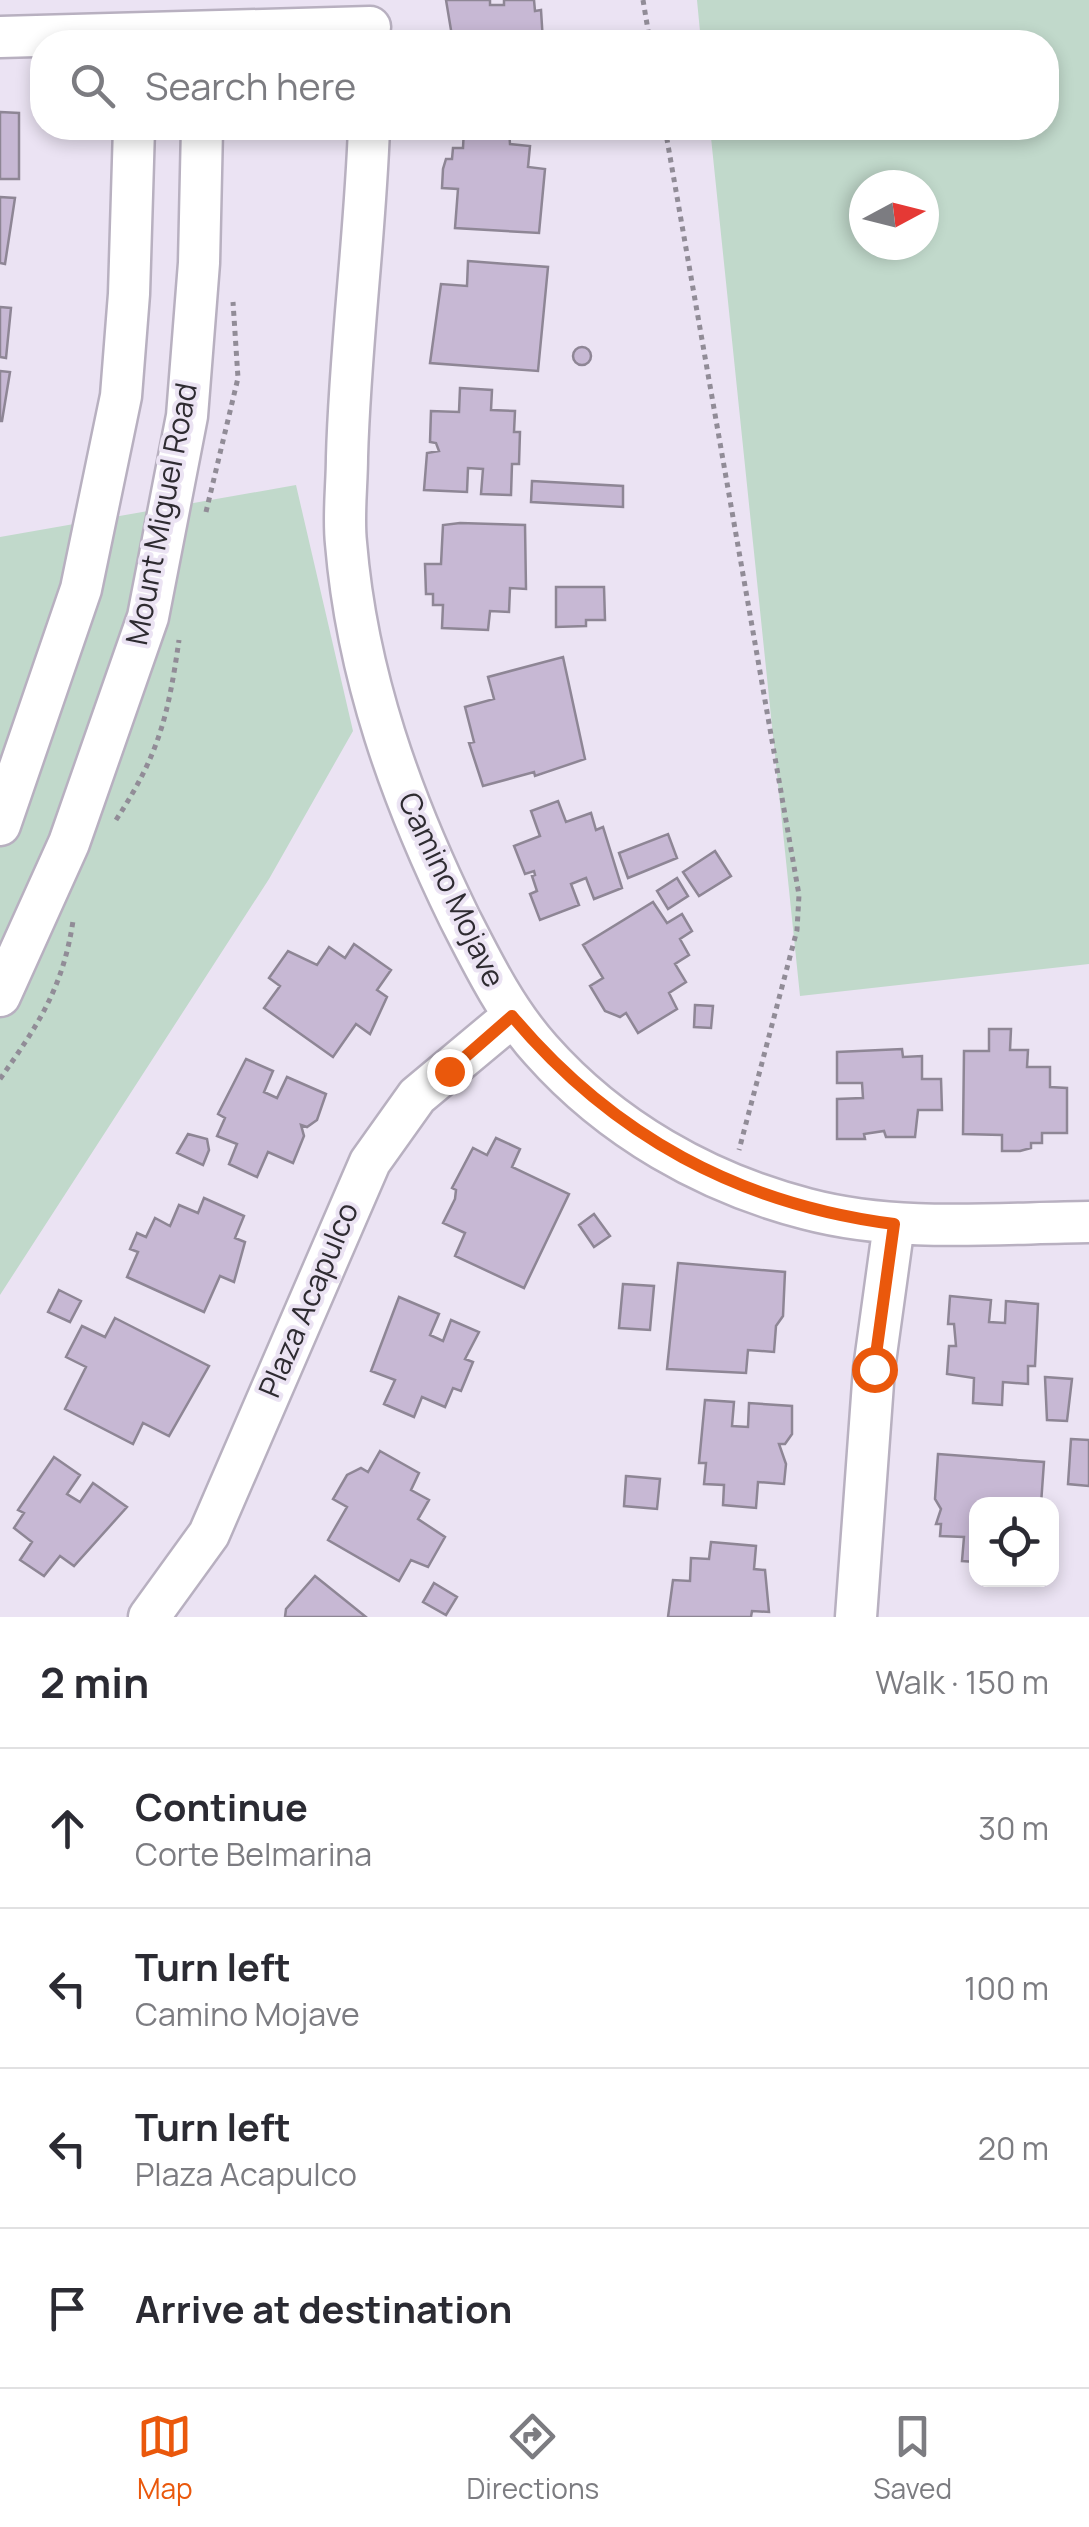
<!DOCTYPE html>
<meta charset="utf-8">
<style>
body{margin:0;font-family:Manrope,sans-serif;background:#f7f7f7;color:#2b2b33}
.controls{position:absolute;right:30px;bottom:30px;display:grid;overflow:hidden;border-radius:20px;box-shadow:0 5px 15px #0003}
.controls button{width:90px;height:90px;display:grid;place-items:center;padding:0;border:0;border-bottom:2px solid #e1e1e2;background:#fff;color:#2b2b33;font:50px sans-serif}
.compass{position:absolute;left:849px;top:170px;width:90px;height:90px;border-radius:50%;background:#fff;box-shadow:0 5px 15px #0003;rotate:83deg}
.stop{position:absolute;width:30px;height:30px;margin:-22px;border:8px solid #ea580c;border-radius:50%;background:#fff}
.stop.end{background:#ea580c;border-color:#fff;box-shadow:0 2px 10px #0008}
.list{margin:0;padding:0;list-style:none}
h2{display:flex;justify-content:space-between;align-items:center;height:130px;margin:0;padding:0 40px;font-size:42px}
h2 small{font-size:32px;font-weight:400;color:#7c7c81}
.list li{display:grid;grid-template-columns:65px 1fr auto;gap:30px;align-items:center;box-sizing:border-box;height:160px;padding:0 40px;border-top:2px solid #e1e1e2}
.list b{display:block;font-size:38px;white-space:nowrap}
.list p{margin:0;font-size:32px;white-space:nowrap;color:#7c7c81}
.list em{font-size:32px;font-style:normal;color:#7c7c81}
.icon{flex:none;width:55px;height:55px;fill:none;stroke:currentColor;stroke-width:2;stroke-linecap:round;stroke-linejoin:round}
.map{position:relative;flex:none;width:1089px;height:1617px;overflow:hidden}
.search{position:absolute;background:#fff;box-shadow:0 5px 15px #0003;left:30px;right:30px;top:30px;height:110px;display:flex;align-items:center;gap:25px;box-sizing:border-box;padding:0 35px;border-radius:40px;color:#7c7c81;font-size:38px}
.sheet{height:770px;background:#fff}
nav{display:flex;justify-content:space-around;align-items:center;box-sizing:border-box;height:140px;border-top:2px solid #e1e1e2;background:#fff;font-size:28px;color:#7c7c81}
nav a{display:grid;justify-items:center;gap:5px}
nav .on{color:#ea580c}
.map>svg:first-child{display:block}
.green{fill:#c1d9cb;fill-rule:evenodd}
.building{fill:#c7b8d4;stroke:#8e8695;stroke-width:2.5}
.lines{fill:none;stroke-linecap:round;stroke-linejoin:round}
.minor-casing{stroke:#b8b0c0;stroke-width:45}
.path{stroke:#918c97;stroke-width:5;stroke-dasharray:5 5;stroke-linecap:butt}
.minor{stroke:#fff;stroke-width:40}
.route{stroke:#ea580c;stroke-width:12}
.labels{text-anchor:middle;stroke-width:8;stroke-linejoin:round;paint-order:stroke}
.street-label{font-size:30px;fill:#2e2b31;stroke:#ebe3f3}
</style>
<div class="map">
<svg width="1089" height="1617" viewBox="0 0 1089 1617">
<rect width="100%" height="100%" fill="#ebe3f3"/>
<path class="green" d="M 697,0 L 1089,0 L 1089,964 L 800,996 L 710,128 L 1046,128 L 1046,42 L 701,42 ZM 864,185 L 924,185 L 924,245 L 864,245 Z
M 296,485 L 353,731 L 269,879 L 0,1295 L 0,537 Z"/>
<path class="building" d="M 446,0 L 490,0 L 490,5 L 504,5 L 504,0 L 534,0 L 535,11 L 541,10 L 543,42 L 453,42 Z
M 0,112 L 19,113 L 19,179 L 0,179 Z
M 464,128 L 509,128 L 510,144 L 530,146 L 528,167 L 545,169 L 539,233 L 455,228 L 458,189 L 442,188 L 443,169 L 446,159 L 452,159 L 453,148 L 463,148 Z
M 0,197 L 15,198 L 5,264 L 0,263 Z
M 468,261 L 548,267 L 538,371 L 430,363 L 441,284 L 467,286 Z
M 0,307 L 11,308 L 6,358 L 0,357 Z
M573 356a9 9 0 1 1 18 0a9 9 0 1 1-18 0Z
M 0,371 L 10,372 L 2,421 L 0,421 Z
M 460,388 L 492,390 L 491,410 L 515,411 L 514,432 L 520,432 L 519,464 L 512,464 L 511,495 L 481,494 L 483,469 L 468,468 L 467,492 L 424,490 L 427,453 L 439,451 L 436,443 L 430,442 L 431,411 L 459,412 Z
M 532,481 L 623,486 L 623,507 L 531,502 Z
M 460,523 L 525,525 L 526,589 L 510,588 L 509,612 L 490,611 L 488,630 L 442,628 L 443,605 L 433,605 L 433,594 L 426,594 L 425,564 L 441,564 L 443,525 Z
M 556,587 L 604,587 L 605,620 L 586,620 L 586,626 L 556,627 Z
M 563,657 L 585,759 L 535,776 L 534,772 L 483,786 L 469,743 L 474,742 L 465,707 L 494,699 L 488,677 Z
M 558,801 L 566,822 L 591,813 L 596,830 L 603,827 L 622,888 L 594,899 L 586,878 L 571,884 L 579,905 L 540,920 L 530,894 L 537,891 L 532,876 L 535,875 L 534,871 L 525,874 L 514,846 L 540,836 L 531,811 Z
M 668,834 L 677,858 L 628,878 L 619,853 Z
M 715,851 L 731,876 L 699,896 L 683,872 Z
M 677,878 L 688,896 L 668,909 L 657,891 Z
M 653,902 L 667,923 L 682,914 L 692,931 L 680,939 L 689,955 L 675,964 L 686,982 L 669,993 L 677,1009 L 638,1033 L 626,1013 L 620,1017 L 605,1011 L 590,986 L 603,978 L 583,945 Z
M 354,944 L 391,970 L 377,990 L 387,997 L 370,1034 L 356,1024 L 333,1057 L 264,1008 L 280,986 L 269,978 L 288,951 L 317,965 L 329,947 L 345,958 Z
M 695,1005 L 713,1006 L 711,1028 L 694,1027 Z
M 989,1029 L 1011,1029 L 1010,1050 L 1028,1050 L 1027,1067 L 1050,1067 L 1050,1087 L 1067,1088 L 1067,1133 L 1042,1133 L 1042,1143 L 1031,1143 L 1031,1148 L 1020,1151 L 1002,1151 L 1002,1135 L 963,1134 L 964,1051 L 989,1051 Z
M 902,1049 L 903,1057 L 922,1056 L 922,1079 L 941,1079 L 942,1110 L 918,1110 L 915,1137 L 886,1137 L 884,1131 L 864,1134 L 865,1139 L 837,1139 L 837,1099 L 863,1098 L 862,1083 L 837,1083 L 837,1052 Z
M 246,1059 L 273,1071 L 264,1092 L 277,1098 L 287,1077 L 326,1094 L 317,1120 L 307,1127 L 301,1125 L 304,1136 L 293,1163 L 268,1152 L 257,1177 L 229,1164 L 237,1144 L 217,1136 L 225,1118 L 218,1114 Z
M 188,1134 L 207,1139 L 209,1150 L 203,1165 L 177,1153 Z
M 496,1138 L 520,1149 L 512,1167 L 569,1194 L 524,1288 L 455,1256 L 465,1233 L 443,1223 L 455,1199 L 456,1190 L 452,1188 L 473,1148 L 487,1155 Z
M 204,1198 L 244,1216 L 235,1238 L 245,1242 L 234,1282 L 220,1276 L 204,1312 L 127,1277 L 138,1252 L 130,1249 L 137,1233 L 146,1237 L 155,1218 L 170,1226 L 179,1205 L 198,1213 Z
M 594,1214 L 610,1236 L 594,1247 L 579,1225 Z
M 678,1263 L 785,1272 L 783,1316 L 776,1326 L 774,1352 L 748,1350 L 746,1373 L 667,1369 Z
M 623,1284 L 654,1286 L 650,1330 L 619,1328 Z
M 59,1290 L 81,1301 L 70,1322 L 48,1312 Z
M 950,1296 L 991,1300 L 989,1322 L 1005,1323 L 1006,1301 L 1038,1304 L 1035,1366 L 1028,1366 L 1028,1384 L 1003,1382 L 1002,1405 L 973,1403 L 974,1378 L 947,1374 L 949,1346 L 956,1346 L 954,1324 L 948,1324 Z
M 399,1297 L 439,1314 L 430,1335 L 443,1341 L 451,1320 L 479,1332 L 465,1359 L 473,1362 L 461,1391 L 453,1388 L 445,1407 L 422,1397 L 414,1417 L 384,1404 L 395,1380 L 371,1371 Z
M 115,1318 L 209,1366 L 169,1436 L 143,1423 L 133,1444 L 65,1409 L 86,1367 L 66,1357 L 82,1326 L 105,1337 Z
M 1045,1377 L 1072,1379 L 1067,1421 L 1047,1420 Z
M 705,1400 L 734,1402 L 732,1426 L 748,1427 L 749,1403 L 792,1406 L 792,1434 L 785,1444 L 779,1444 L 786,1464 L 784,1484 L 758,1482 L 756,1508 L 723,1505 L 724,1485 L 704,1484 L 706,1463 L 699,1463 Z
M 1071,1439 L 1089,1440 L 1089,1486 L 1068,1484 Z
M 380,1451 L 419,1473 L 411,1490 L 429,1500 L 418,1519 L 445,1537 L 428,1567 L 411,1560 L 399,1581 L 328,1540 L 347,1507 L 333,1499 L 347,1475 L 361,1468 L 368,1472 Z
M 938,1454 L 1044,1462 L 1041,1504 L 976,1504 L 976,1562 L 962,1561 L 964,1537 L 940,1536 L 941,1524 L 936,1524 L 941,1509 L 935,1499 Z
M 54,1457 L 80,1475 L 67,1494 L 80,1502 L 93,1483 L 127,1507 L 74,1566 L 60,1556 L 44,1576 L 20,1560 L 32,1542 L 14,1528 L 24,1513 L 18,1510 Z
M 626,1476 L 660,1479 L 657,1509 L 624,1506 Z
M 711,1542 L 756,1546 L 754,1569 L 765,1570 L 769,1612 L 752,1611 L 751,1617 L 668,1617 L 673,1580 L 690,1581 L 691,1558 L 709,1559 Z
M 315,1576 L 366,1617 L 285,1617 L 286,1609 Z
M 434,1583 L 457,1597 L 446,1615 L 423,1602 Z"/>
<g class="lines">
<g class="minor-casing">
<path id="minor" d="M 0,37 L 370,27
M 369,128 C 365,238 350,347 347,457 C 347,485 343,515 346,543 C 357,676 401,798 459,917 C 483,964 506,1011 541,1050 C 611,1129 706,1183 807,1209 C 898,1233 996,1223 1089,1222
M 0,825 L 81,589 L 121,396 L 129,294 L 134,128
M 0,996 L 69,843 L 148,617 L 187,416 L 199,263 L 202,128
M 149,1617 L 209,1534 L 370,1162 L 417,1096 L 513,1016
M 856,1617 L 874,1369 L 894,1224"/>
</g>
<path class="path" d="M 643,0 L 650,42
M 665,128 L 799,895 L 797,930 L 739,1150
M 206,512 L 238,378 L 233,302
M 116,820 C 159,754 168,717 179,640
M 0,1079 C 38,1025 63,988 73,921"/>
<use href="#minor" class="minor"/>
</g>
<g class="lines">
<path class="route" d="M 449,1071 L 512,1016 C 613,1136 739,1204 894,1224 L 874,1369"/>
</g>
<g class="labels">
<g class="street-label">
<text transform="translate(162 514) rotate(-79)" y="10">Mount Miguel Road</text>
<text transform="translate(451 890) rotate(65)" y="10">Camino Mojave</text>
<text transform="translate(309 1300) rotate(-67)" y="10">Plaza Acapulco</text>
</g>
</g>
</svg>
<div class="controls">
<button><svg class="icon" aria-label="locate" viewBox="0 0 24 24"><circle cx="12" cy="12" r="6"/><path d="M12 2v4M12 18v4M2 12h4M18 12h4"/></svg></button>
</div>
<svg class="compass" viewBox="-18 -18 36 36"><path d="M0-13l5 13h-10z" fill="#e53935"/><path d="M0 13l5-13h-10z" fill="#7c7c81"/></svg>
<div class="stop" style="left:874px;top:1369px"></div>
<div class="stop end" style="left:449px;top:1071px"></div>
<div class="search"><svg class="icon" aria-label="search" viewBox="0 0 24 24"><circle cx="10" cy="10" r="6"/><path d="M15 15l6 6"/></svg>Search here</div>
</div>
<section class="sheet">
<h2>2 min<small>Walk · 150 m</small></h2>
<ul class="list">
<li><svg class="icon" aria-label="ahead" viewBox="0 0 24 24"><path d="M12 20V5M6 11l6-6 6 6"/></svg><div><b>Continue</b><p>Corte Belmarina</p></div><em>30 m</em></li>
<li><svg class="icon" aria-label="left" viewBox="0 0 24 24"><path d="M17 20v-9H6M10 6l-5 5 5 5"/></svg><div><b>Turn left</b><p>Camino Mojave</p></div><em>100 m</em></li>
<li><svg class="icon" aria-label="left" viewBox="0 0 24 24"><path d="M17 20v-9H6M10 6l-5 5 5 5"/></svg><div><b>Turn left</b><p>Plaza Acapulco</p></div><em>20 m</em></li>
<li><svg class="icon" aria-label="arrive" viewBox="0 0 24 24"><path d="M6 21V4h12l-3 4 3 4H6"/></svg><div><b>Arrive at destination</b></div></li>
</ul>
</section>
<nav>
<a class="on"><svg class="icon" aria-label="map" viewBox="0 0 24 24"><path d="M3 6l6-2 6 2 6-2v14l-6 2-6-2-6 2zM9 4v14M15 6v14"/></svg>Map</a>
<a><svg class="icon" aria-label="directions" viewBox="0 0 24 24"><path d="M12 3l9 9-9 9-9-9zM9 14v-3h6M13 9l2 2-2 2"/></svg>Directions</a>
<a><svg class="icon" aria-label="saved" viewBox="0 0 24 24"><path d="M7 4h10v16l-5-4-5 4z"/></svg>Saved</a>
</nav>
